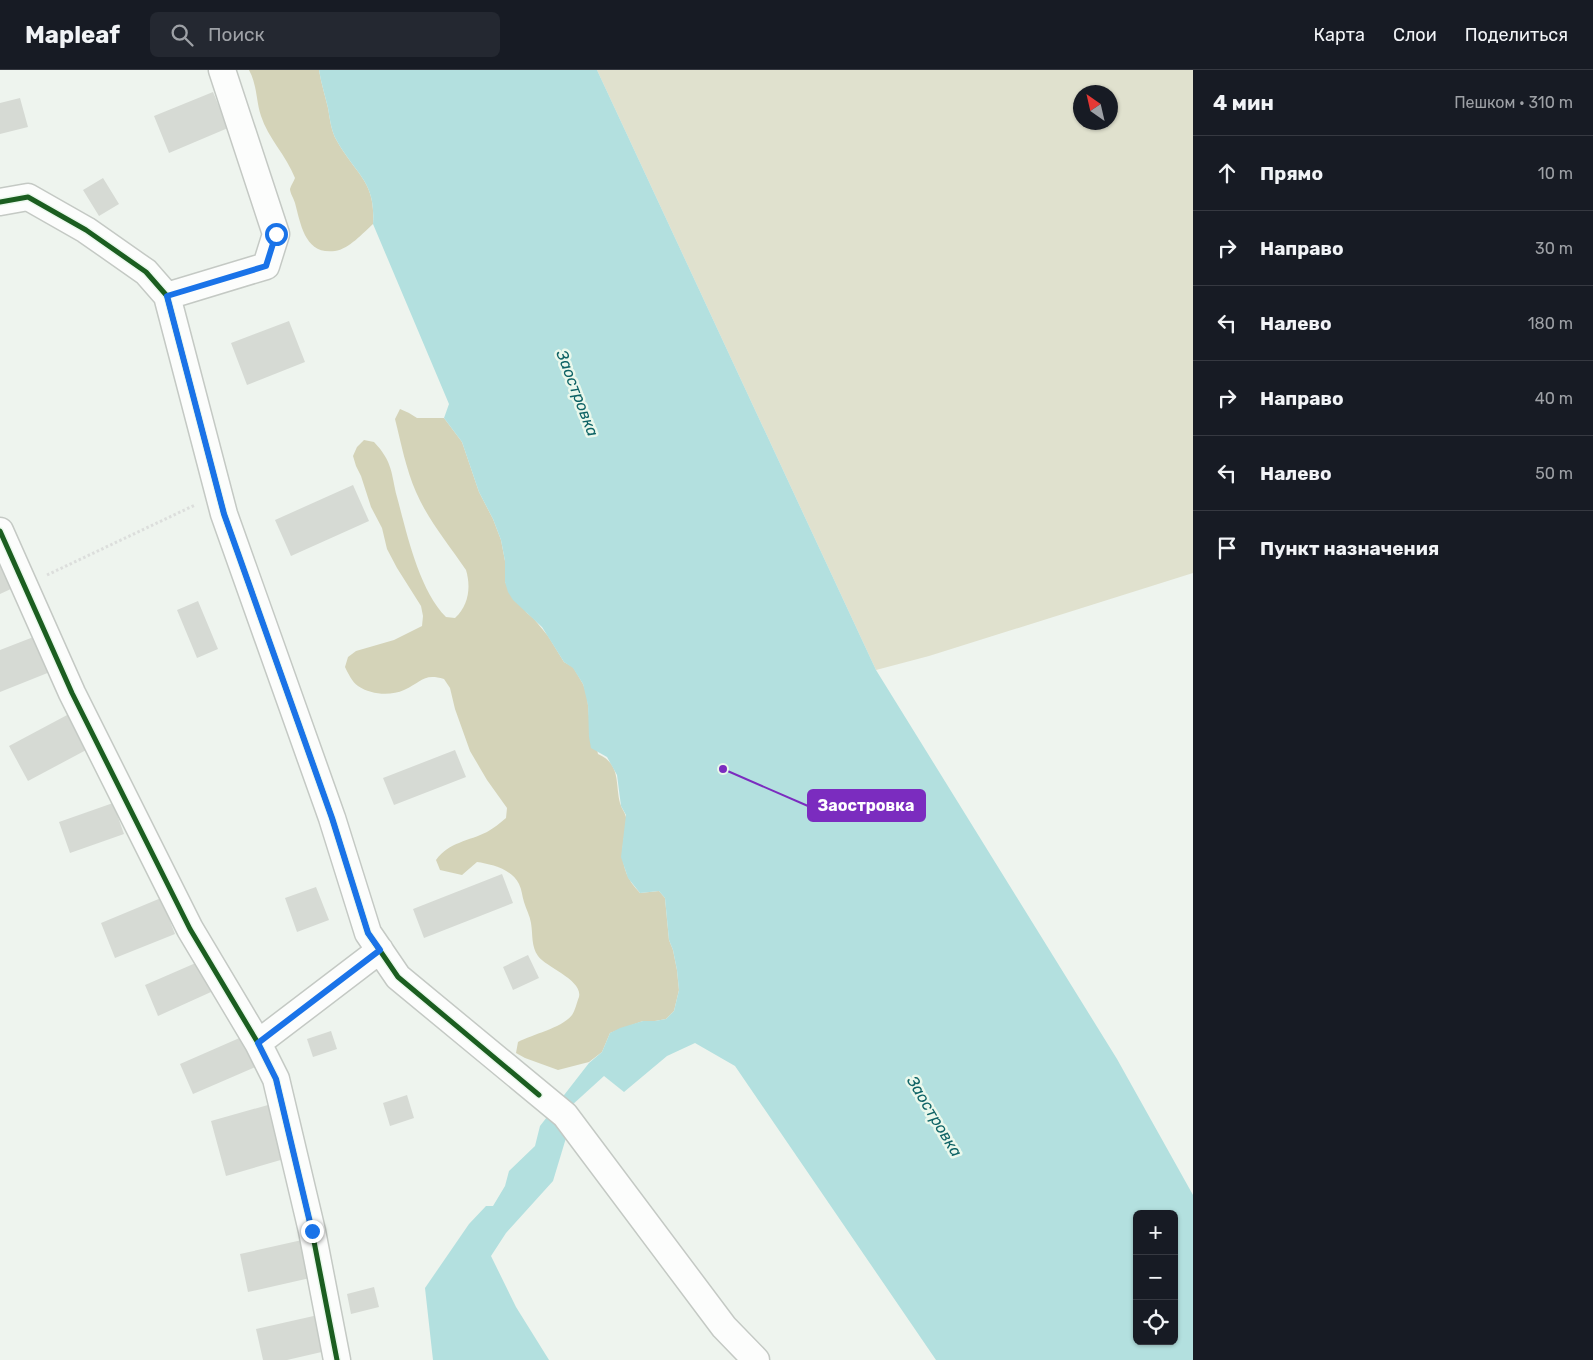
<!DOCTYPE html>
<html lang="ru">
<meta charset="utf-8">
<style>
body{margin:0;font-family:Rubik,sans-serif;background:#242831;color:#f1f3f6}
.controls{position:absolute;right:15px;bottom:15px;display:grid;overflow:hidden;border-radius:8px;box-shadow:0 1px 4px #0004}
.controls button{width:45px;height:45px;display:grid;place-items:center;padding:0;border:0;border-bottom:1px solid #363941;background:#171b24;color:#f1f3f6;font:25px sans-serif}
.compass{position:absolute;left:1073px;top:15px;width:45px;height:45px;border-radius:50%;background:#171b24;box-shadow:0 1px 4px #0004;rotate:326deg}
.stop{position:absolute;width:15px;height:15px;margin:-11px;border:4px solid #1a73e8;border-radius:50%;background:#fff}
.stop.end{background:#1a73e8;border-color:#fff;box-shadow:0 1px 5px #0008}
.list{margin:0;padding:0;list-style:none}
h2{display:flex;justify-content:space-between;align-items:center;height:65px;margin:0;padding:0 20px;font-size:21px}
h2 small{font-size:16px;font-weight:400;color:#9ea1a6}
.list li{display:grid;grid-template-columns:32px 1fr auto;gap:15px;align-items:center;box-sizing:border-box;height:75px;padding:0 20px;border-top:1px solid #363941}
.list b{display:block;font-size:19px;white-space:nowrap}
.list em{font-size:16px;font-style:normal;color:#9ea1a6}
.icon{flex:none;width:28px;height:28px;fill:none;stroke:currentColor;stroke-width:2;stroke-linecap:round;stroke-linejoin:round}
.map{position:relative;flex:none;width:1193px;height:1290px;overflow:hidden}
header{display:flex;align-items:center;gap:30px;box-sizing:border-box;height:70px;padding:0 25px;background:#171b24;border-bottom:1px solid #363941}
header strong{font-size:24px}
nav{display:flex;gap:28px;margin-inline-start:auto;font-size:18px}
.search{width:350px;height:45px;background:#242831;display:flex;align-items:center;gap:12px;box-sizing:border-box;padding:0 18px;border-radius:8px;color:#9ea1a6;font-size:19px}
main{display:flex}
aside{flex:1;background:#171b24}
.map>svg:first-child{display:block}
.green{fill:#e0e1ce;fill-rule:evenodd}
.forest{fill:#d4d3b8}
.water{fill:#b3e0df;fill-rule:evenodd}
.building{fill:#d6dad4}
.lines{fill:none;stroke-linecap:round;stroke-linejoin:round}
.minor-casing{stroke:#c4c9c4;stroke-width:29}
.path{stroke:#dcdedc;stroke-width:3;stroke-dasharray:2.5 2.5;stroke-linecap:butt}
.minor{stroke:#fcfdfc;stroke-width:26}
.cycleway-casing{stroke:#eaf8ec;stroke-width:8}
.cycleway{stroke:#1b5e20;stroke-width:5}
.route{stroke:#1a73e8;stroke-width:6}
.labels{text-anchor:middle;stroke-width:5;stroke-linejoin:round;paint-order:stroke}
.water-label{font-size:16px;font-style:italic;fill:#0e6365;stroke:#eaf8ec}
.leader{fill:none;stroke:#7b2cbf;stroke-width:2}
.callout-dot{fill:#7b2cbf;stroke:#eaf8ec;stroke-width:2}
.callout{fill:#7b2cbf;stroke:#7b2cbf;stroke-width:2}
.callout-label{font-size:16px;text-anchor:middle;font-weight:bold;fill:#fff}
</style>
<header>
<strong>Mapleaf</strong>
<div class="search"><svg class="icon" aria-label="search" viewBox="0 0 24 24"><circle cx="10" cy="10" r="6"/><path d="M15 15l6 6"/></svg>Поиск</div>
<nav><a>Карта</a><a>Слои</a><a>Поделиться</a></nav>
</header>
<main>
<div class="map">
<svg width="1193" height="1290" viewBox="0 0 1193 1290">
<rect width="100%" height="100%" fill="#eef4ee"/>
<path class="green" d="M 597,0 L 1193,0 L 1193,503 L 929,586 L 876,600 ZM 1080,22 L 1110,22 L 1110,52 L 1080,52 Z"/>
<path class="forest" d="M 249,0 L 319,0 C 321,13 325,25 328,38 C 330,49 331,61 337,71 C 356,105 376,111 373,154 C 363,163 349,179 335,181 C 305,185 301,155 295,133 C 294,129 290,123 290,119 C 291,115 294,111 295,108 C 286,85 268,68 261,46 C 256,31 257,14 249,0 Z
M 400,339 L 409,343 L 417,348 L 444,348 L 462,372 L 479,422 L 493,449 L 501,470 L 505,491 L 505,512 L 527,543 L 534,549 L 548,566 L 564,592 L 573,597 L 583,614 L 587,625 L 589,646 L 598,684 C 621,694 615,713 620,733 C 621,738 625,742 626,747 C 627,756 624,765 623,774 C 621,794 626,809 640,823 L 659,821 L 665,828 L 669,870 L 673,880 L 677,900 L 679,920 L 674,941 L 666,949 L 655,951 L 643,951 L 610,963 L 602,982 L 589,992 L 558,1000 L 525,988 L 516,983 L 518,972 C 533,964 562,958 572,945 C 575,941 577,932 579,927 C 583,910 547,898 538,886 C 531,876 533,865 531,853 C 530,846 526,839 524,832 C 522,826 522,820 519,814 C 512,799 491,794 477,792 L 462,805 L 440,800 L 436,790 C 449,772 469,771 487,762 C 494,758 500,753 506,748 L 507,738 L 487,710 L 470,681 L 455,639 L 450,618 L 444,609 C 423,603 422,612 404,620 C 391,626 371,625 358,616 C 352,612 348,603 345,597 L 348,587 L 356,581 L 394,570 L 422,556 L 423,546 L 421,536 L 397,498 L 387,479 L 382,458 L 371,437 L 361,406 L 356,396 L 353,386 L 357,377 L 364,370 L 374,372 C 393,392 391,403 397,427 C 407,464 419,520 446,547 L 455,548 C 469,535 471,517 466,500 C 449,475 428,450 416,422 C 406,399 401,373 395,349 Z"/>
<path class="water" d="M 319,0 L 597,0 L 876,600 L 1117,989 L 1193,1125 L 1193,1290 L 936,1290 L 735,996 L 695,973 L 667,986 L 624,1022 L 604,1006 L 560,1046 L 556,1056 L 566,1068 L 553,1111 L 506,1163 L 491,1186 L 516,1237 L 549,1290 L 433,1290 L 425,1218 L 469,1154 L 486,1136 L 493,1136 L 505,1116 L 509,1101 L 535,1076 L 540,1056 L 589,993 L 602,982 L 610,963 L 620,958 L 643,951 L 655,951 L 666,949 L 674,941 L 679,920 L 677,900 L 673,880 L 669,870 L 665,828 L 659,821 L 640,823 L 628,808 L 621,787 L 626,745 L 621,736 L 617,705 L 607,687 L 591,678 L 589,667 L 588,635 L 583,614 L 573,598 L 564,592 L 542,557 L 513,530 L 508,522 L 505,512 L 505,491 L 501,470 L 493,449 L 479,422 L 462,372 L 444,348 L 449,334 L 373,154 C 376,111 356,105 337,71 C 331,61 330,49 328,38 C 325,25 321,13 319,0 ZM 1137,1144 L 1174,1144 L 1174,1271 L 1137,1271 Z"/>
<path class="building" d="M 213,22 L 228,58 L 169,83 L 154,46 Z
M 20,28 L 28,57 L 0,64 L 0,33 Z
M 103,108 L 119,134 L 99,146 L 83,120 Z
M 289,251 L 305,292 L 247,315 L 231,273 Z
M 353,415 L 369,451 L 291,486 L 275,450 Z
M 0,487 L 13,518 L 0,524 Z
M 198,531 L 218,579 L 197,588 L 177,540 Z
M 36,566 L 50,602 L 0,622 L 0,580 Z
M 69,644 L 88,679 L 28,711 L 9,676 Z
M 455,680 L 466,707 L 394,735 L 383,708 Z
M 113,733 L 124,764 L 70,783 L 59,752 Z
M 502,804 L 513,833 L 424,868 L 413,839 Z
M 316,817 L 329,850 L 297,862 L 285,828 Z
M 161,828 L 175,864 L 115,888 L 101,853 Z
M 528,885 L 539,908 L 513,920 L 503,897 Z
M 198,892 L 211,922 L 158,946 L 145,915 Z
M 331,961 L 337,979 L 313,987 L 307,969 Z
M 244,966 L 258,996 L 193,1024 L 180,994 Z
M 407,1025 L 414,1048 L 390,1056 L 383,1033 Z
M 268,1035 L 284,1089 L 226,1106 L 211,1051 Z
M 302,1170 L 310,1208 L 248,1222 L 240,1184 Z
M 374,1217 L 379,1237 L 351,1244 L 347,1224 Z
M 318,1245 L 326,1281 L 287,1290 L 263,1290 L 256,1259 Z"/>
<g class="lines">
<g class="minor-casing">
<path id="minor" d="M 0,132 L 28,127 L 86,160 L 146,202 L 167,226 L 224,444 L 332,748 L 368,863 L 398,907 L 565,1045 L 724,1257 L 756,1290
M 167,226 L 266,196 L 276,164 L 222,0
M 0,461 L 72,623 L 190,859 L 258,973 L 276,1009 L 312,1161 L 337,1290
M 258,973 L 380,880"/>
</g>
<path class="path" d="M 47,505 L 195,435"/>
<use href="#minor" class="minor"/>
<g class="cycleway-casing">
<path id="cycleway" d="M 0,132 L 28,127 L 86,160 L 146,202 L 167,226 L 224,444 L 332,748 L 368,863 L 398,907 L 539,1025
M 0,461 L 72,623 L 190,859 L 258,973 L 276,1009 L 312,1161 L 337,1290"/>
</g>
<use href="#cycleway" class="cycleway"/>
</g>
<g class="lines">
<path class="route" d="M 276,164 L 266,196 L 167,226 L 224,444 L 332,748 L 368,863 L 380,880 L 258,973 L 276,1009 L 312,1161"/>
</g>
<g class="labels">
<g class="water-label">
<text transform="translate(578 323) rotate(69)" y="6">Заостровка</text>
<text transform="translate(935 1046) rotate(59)" y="6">Заостровка</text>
</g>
</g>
<path class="leader" d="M723 699L808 736"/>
<circle class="callout-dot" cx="723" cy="699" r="5"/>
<rect class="callout" x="808" y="720" width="117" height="31" rx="5"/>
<g class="callout-label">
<text x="866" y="741">Заостровка</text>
</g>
</svg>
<div class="controls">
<button>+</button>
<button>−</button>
<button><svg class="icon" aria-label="locate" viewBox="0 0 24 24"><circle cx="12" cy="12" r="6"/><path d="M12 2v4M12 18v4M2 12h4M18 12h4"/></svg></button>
</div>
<svg class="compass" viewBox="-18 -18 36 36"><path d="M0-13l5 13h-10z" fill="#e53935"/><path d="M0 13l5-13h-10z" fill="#9ea1a6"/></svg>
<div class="stop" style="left:276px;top:164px"></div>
<div class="stop end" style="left:312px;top:1161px"></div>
</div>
<aside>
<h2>4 мин<small>Пешком · 310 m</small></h2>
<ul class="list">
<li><svg class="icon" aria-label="ahead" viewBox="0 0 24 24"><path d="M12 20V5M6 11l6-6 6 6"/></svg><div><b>Прямо</b></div><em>10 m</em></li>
<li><svg class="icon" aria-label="right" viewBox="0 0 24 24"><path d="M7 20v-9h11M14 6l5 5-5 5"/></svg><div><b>Направо</b></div><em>30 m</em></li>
<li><svg class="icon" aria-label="left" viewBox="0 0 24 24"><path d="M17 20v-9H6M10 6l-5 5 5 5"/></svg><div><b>Налево</b></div><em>180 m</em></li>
<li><svg class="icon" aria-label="right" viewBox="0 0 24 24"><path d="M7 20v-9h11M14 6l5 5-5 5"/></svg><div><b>Направо</b></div><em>40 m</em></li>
<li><svg class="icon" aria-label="left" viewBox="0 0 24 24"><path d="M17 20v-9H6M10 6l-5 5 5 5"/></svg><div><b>Налево</b></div><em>50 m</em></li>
<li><svg class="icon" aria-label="arrive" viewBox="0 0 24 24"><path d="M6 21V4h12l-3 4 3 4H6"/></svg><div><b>Пункт назначения</b></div></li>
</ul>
</aside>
</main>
